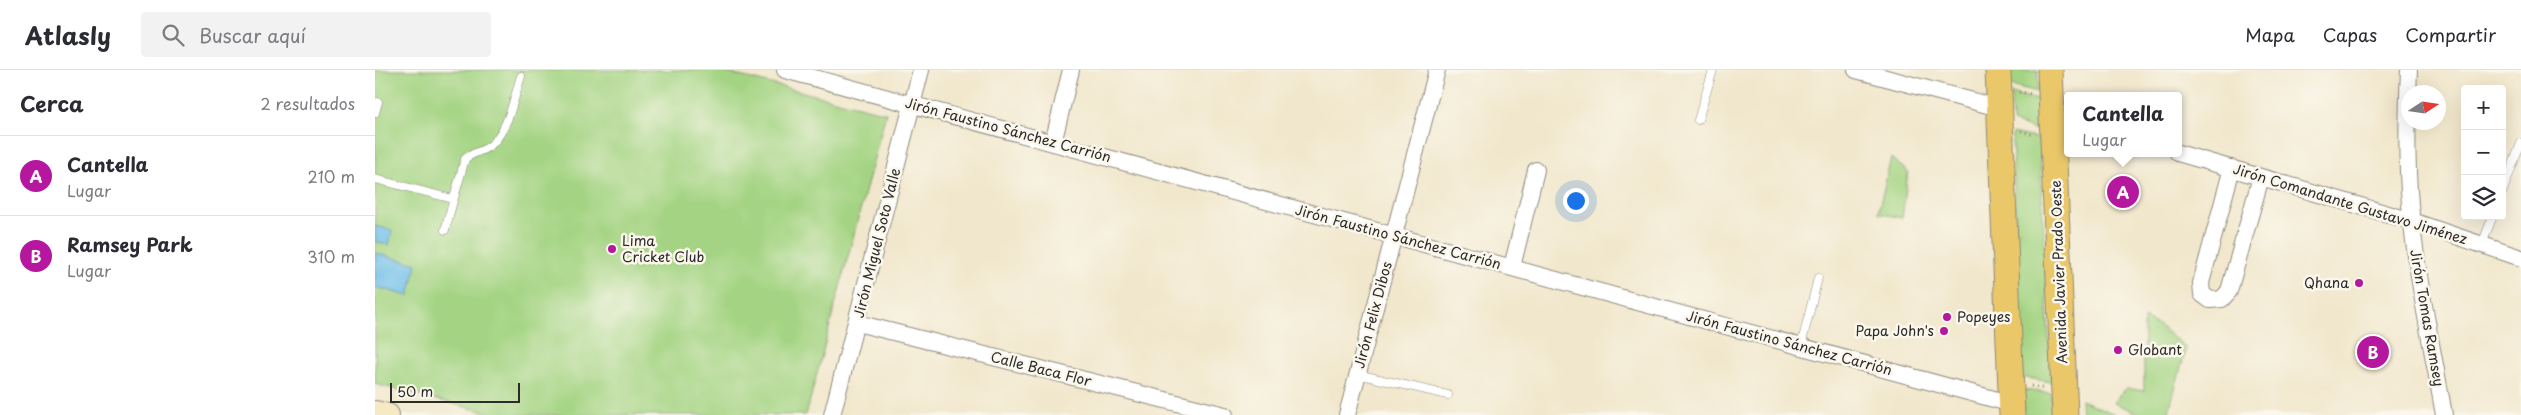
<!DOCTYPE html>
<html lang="es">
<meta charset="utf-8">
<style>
body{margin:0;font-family:"Playpen Sans",sans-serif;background:#f2f2f3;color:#2b2b33}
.controls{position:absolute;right:15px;top:15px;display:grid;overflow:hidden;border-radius:5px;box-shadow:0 5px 20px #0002}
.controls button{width:45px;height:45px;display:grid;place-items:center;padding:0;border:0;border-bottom:1px solid #e1e1e2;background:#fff;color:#2b2b33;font:25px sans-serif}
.compass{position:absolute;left:2026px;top:15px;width:45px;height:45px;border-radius:50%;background:#fff;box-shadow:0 5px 20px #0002;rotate:78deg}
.scale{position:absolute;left:15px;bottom:12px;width:130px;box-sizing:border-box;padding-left:5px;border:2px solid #2b2b2b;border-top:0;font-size:14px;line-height:18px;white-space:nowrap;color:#2b2b2b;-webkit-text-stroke:4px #fbf7ec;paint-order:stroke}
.you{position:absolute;left:1200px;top:130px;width:18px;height:18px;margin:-12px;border:4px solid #fff;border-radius:50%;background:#1a73e8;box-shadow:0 0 0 8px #1a73e833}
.badge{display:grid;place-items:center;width:32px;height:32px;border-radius:50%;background:#b5179e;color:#fff;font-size:16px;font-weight:700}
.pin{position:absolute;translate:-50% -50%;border:2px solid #fff;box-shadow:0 1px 5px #0006}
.popup{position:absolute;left:1689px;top:22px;width:118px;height:65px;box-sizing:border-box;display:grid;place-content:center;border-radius:5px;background:#fff;filter:drop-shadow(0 1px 4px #0005);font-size:16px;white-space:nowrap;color:#7c7c81}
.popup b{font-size:19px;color:#2b2b33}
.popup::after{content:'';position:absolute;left:50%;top:100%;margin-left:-10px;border:10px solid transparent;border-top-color:#fff}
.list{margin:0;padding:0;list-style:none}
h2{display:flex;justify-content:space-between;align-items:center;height:65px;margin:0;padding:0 20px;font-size:21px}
h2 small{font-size:16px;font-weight:400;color:#7c7c81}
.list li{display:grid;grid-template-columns:32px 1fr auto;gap:15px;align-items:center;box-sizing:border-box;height:80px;padding:0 20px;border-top:1px solid #e1e1e2}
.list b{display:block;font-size:19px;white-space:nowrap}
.list p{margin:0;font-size:16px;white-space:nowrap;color:#7c7c81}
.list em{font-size:16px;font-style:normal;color:#7c7c81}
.icon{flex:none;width:28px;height:28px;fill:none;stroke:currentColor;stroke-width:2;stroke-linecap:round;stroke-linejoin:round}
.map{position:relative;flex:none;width:2146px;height:345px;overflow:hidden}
header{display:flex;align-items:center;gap:30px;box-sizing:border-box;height:70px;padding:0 25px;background:#fff;border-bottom:1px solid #e1e1e2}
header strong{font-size:24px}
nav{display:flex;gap:28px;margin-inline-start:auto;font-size:18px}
.search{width:350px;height:45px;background:#f2f2f3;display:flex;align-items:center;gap:12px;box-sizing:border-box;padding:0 18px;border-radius:5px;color:#7c7c81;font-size:19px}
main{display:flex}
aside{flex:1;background:#fff}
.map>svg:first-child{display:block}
.green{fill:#a4d483;stroke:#688057}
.water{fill:#6fbfea;stroke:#4d758a}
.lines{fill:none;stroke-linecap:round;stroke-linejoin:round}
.service-casing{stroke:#8e897c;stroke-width:9}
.minor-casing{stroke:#8e897c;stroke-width:18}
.secondary-casing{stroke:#8e897c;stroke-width:24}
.primary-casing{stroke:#8e897c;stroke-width:27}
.path{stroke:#8e897c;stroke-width:3;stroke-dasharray:1 4;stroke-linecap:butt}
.service{stroke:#fff;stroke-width:8}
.minor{stroke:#fff;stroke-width:16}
.secondary{stroke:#f7e9c3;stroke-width:22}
.primary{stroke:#eac769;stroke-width:25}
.poi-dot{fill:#b5179e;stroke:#fbf7ec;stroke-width:2}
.labels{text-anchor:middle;stroke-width:5;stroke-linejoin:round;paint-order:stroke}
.street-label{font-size:14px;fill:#2b2b2b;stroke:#fbf7ec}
.poi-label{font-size:14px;fill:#2b2b2b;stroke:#fbf7ec;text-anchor:start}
</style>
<header>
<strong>Atlasly</strong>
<div class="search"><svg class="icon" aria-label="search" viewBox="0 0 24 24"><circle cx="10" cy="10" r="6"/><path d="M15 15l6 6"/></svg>Buscar aquí</div>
<nav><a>Mapa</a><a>Capas</a><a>Compartir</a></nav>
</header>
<main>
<aside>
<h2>Cerca<small>2 resultados</small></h2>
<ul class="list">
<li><span class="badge">A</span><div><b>Cantella</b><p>Lugar</p></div><em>210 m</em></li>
<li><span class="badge">B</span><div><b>Ramsey Park</b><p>Lugar</p></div><em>310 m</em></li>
</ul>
</aside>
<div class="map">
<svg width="2146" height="345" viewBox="0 0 2146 345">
<rect width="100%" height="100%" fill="#fbf7ec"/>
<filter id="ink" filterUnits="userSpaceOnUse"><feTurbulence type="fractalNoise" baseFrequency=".02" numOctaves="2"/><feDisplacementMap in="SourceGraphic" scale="10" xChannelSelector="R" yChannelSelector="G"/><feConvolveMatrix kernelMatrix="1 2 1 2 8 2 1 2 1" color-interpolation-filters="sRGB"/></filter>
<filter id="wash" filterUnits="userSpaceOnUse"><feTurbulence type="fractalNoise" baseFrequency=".0096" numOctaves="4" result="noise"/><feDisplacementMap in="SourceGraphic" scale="20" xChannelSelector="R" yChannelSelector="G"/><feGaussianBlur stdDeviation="1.12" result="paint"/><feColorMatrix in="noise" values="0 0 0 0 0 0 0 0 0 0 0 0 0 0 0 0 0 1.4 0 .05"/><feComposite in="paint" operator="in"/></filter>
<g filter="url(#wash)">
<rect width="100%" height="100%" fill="#f1e7cc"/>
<path class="green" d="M 0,0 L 341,0 L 511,43 L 431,345 L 122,345 L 0,314 Z
M 1635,0 L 1663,0 L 1663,22 L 1635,15 Z
M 1636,23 L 1663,30 L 1664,61 L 1637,52 Z
M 1637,63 L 1664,69 L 1676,312 L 1647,307 Z
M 1516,88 L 1533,102 L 1527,148 L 1503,143 Z
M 1769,248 L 1785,256 L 1811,278 L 1793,345 L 1768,345 L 1739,333 L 1742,327 L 1752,318 L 1769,321 Z
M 1648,320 L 1676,323 L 1677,345 L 1649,345 Z
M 1706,330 L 1742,345 L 1707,345 Z"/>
<path class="water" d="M 0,156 L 17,160 L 14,175 L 0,171 Z
M 0,183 L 42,194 L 34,226 L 0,217 Z"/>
</g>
<g filter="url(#ink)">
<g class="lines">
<g class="service-casing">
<path id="service" d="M 0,43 L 3,32
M 1323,50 L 1338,0
M 0,109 L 78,129
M 2127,123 L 2146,73
M 70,160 L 90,89 C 98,82 110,81 117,74 C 134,57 139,28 146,6
M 2107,174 L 2118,146
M 1426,276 L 1443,208
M 982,304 L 1073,325"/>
</g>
<g class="minor-casing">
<path id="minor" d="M 410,0 L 1637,334
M 1481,0 L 1624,38
M 2034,0 C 2032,44 2031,90 2035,134 C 2041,205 2057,275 2069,345
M 678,73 L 696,0
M 1803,83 L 2037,151 L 2146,188
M 1857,98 L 1826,213 L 1827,224 L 1835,230 L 1847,229 L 1854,221 L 1886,107
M 1137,197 L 1161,100
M 482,253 L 850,345
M 457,345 L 546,0
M 972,345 L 1062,0"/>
</g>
<g class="secondary-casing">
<path id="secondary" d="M 0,342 L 13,345"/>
</g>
<g class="primary-casing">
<path id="primary" d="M 1623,0 L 1637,345
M 1675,0 L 1690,345"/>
</g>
<path class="path" d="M 1644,22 L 1657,24
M 1646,61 L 1659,65
M 1656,316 L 1670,319"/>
<use href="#service" class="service"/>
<use href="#minor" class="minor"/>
<use href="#secondary" class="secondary"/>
<use href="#primary" class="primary"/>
</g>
</g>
<g class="poi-dot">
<circle cx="237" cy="179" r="5"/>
<circle cx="1984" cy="213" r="5"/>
<circle cx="1572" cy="247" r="5"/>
<circle cx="1569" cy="261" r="5"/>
<circle cx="1743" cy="280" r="5"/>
</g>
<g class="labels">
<g class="street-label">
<text transform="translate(633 60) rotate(15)" y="5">Jirón Faustino Sánchez Carrión</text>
<text transform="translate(1975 134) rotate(17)" y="5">Jirón Comandante Gustavo Jiménez</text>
<text transform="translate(1023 167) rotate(15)" y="5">Jirón Faustino Sánchez Carrión</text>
<text transform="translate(502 173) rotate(-76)" y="5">Jirón Miguel Soto Valle</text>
<text transform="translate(1684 202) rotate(-92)" y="5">Avenida Javier Prado Oeste</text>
<text transform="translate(998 245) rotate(-75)" y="5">Jirón Felix Dibos</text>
<text transform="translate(2052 248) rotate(80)" y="5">Jirón Tomas Ramsey</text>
<text transform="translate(1414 273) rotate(15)" y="5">Jirón Faustino Sánchez Carrión</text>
<text transform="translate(666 299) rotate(14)" y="5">Calle Baca Flor</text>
</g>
<g class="poi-label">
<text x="247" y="176">Lima<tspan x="247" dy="16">Cricket Club</tspan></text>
<text x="1974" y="218" text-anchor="end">Qhana</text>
<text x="1582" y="252">Popeyes</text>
<text x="1559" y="266" text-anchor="end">Papa John's</text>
<text x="1753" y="285">Globant</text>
</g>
</g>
</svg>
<div class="controls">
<button>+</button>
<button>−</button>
<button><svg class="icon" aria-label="layers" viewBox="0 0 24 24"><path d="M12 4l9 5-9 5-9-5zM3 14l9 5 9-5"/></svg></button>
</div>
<svg class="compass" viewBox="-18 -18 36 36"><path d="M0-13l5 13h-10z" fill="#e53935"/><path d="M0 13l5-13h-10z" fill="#7c7c81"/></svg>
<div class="scale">50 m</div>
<div class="you"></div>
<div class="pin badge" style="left:1748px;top:122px">A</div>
<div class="popup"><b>Cantella</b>Lugar</div>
<div class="pin badge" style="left:1998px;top:282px">B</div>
</div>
</main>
